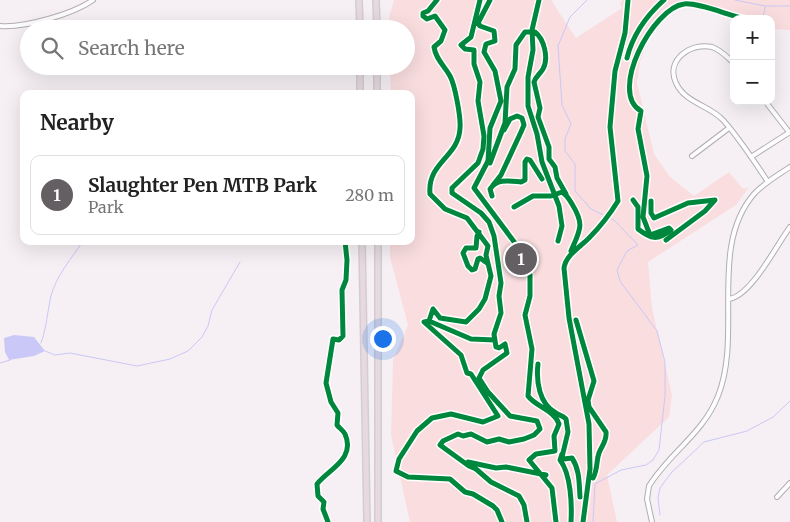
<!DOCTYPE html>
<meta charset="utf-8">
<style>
body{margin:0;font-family:Merriweather,serif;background:#f2f2f2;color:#222}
.controls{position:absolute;right:15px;top:15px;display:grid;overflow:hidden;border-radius:10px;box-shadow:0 5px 20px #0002}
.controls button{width:45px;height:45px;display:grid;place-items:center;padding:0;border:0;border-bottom:1px solid #e0e0e0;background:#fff;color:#222;font:25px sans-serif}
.you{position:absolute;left:382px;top:338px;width:18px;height:18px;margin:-12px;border:4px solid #fff;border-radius:50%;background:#1a73e8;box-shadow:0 0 0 8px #1a73e833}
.badge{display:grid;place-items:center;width:32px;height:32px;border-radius:50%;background:#635f63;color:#fff;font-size:16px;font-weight:700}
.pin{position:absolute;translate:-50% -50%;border:2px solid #fff;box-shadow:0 1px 5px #0006}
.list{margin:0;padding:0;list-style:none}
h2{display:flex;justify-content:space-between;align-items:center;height:65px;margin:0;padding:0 20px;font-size:21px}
h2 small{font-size:16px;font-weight:400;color:#767676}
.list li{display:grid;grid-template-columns:32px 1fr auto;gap:15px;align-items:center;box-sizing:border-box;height:80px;margin:0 10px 10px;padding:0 10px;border:1px solid #e0e0e0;border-radius:10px}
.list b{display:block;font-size:19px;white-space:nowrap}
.list p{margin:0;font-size:16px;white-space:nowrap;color:#767676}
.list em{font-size:16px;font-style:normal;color:#767676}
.icon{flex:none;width:28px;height:28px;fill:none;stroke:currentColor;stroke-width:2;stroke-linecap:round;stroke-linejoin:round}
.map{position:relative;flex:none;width:790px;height:522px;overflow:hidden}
.search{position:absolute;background:#fff;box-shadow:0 5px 20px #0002;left:20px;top:20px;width:395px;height:55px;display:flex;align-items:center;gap:12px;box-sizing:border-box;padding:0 18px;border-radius:28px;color:#767676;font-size:19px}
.panel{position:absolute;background:#fff;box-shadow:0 5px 20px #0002;left:20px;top:90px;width:395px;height:155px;border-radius:10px}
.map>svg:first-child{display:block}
.green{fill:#f9dddf}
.water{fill:#cac8f6}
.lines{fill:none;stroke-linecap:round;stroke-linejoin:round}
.stream{stroke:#cac8f6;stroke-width:1}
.minor-casing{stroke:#b1adb1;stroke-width:6}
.highway-casing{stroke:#d1ced1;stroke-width:8}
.minor{stroke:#fefdfe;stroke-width:4}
.highway{stroke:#e8d8e0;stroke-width:5}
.cycleway-casing{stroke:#fff;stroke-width:8}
.cycleway{stroke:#00873e;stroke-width:5}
</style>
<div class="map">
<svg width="790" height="522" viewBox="0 0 790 522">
<rect width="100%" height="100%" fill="#f6f0f5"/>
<path class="green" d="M 394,0 L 551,0 L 576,38 L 622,8 L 620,4 L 622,0 L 790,0 L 790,30 L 771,29 L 771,19 L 739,19 L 693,3 L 668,9 L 656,23 L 647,42 L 640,62 L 637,83 L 654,154 L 670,177 L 694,196 L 729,172 L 743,189 L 749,187 L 736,205 L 648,262 L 652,308 L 672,395 L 669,417 L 607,475 L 617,522 L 410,522 L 391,435 L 393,360 L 408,325 L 390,257 L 390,241 L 411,241 L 411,94 L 391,94 L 390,66 L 406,66 L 406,29 L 389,29 L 389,18 Z"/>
<path class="water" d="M 14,335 L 34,337 L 45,351 L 34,356 L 9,360 L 5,352 L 4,338 Z"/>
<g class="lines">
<path class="stream" d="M 587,0 L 570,17 L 558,46 L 562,105 L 571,124 L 565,139 L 565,151 L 575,164 L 575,191 L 591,209 L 614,220 L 638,245 L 627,251 L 617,270 L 620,281 L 657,331 L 665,362 L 665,396 L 659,450 L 653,460 L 646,465 L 621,470 L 595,484 L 593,522
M 735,0 L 765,6 L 790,6
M 763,19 L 765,7
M 41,343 C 47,326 47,313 51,296 C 56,276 72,258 83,241
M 45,351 L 55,355 L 70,353 L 137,366 L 170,359 L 188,351 L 202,337 L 208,326 L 212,310 L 240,262
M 0,363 L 10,360
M 660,515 L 658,498 L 660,488 L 671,473 L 704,442 L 747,431 L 773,417 L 790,401"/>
<g class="minor-casing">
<path id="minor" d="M 0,26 C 25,28 73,14 93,0
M 734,63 C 727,57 721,50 712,47 C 691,42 665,60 676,83 C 685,103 709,105 723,120 C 740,139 754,161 768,182
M 765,101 L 789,132
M 692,156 L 729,128
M 751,157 L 790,132
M 729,299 C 751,296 776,246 790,227
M 777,497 L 790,483
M 652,522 L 647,499 L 649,486 C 669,453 703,434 718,396 C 743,334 708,247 754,194 C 764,183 778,175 790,167"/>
</g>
<g class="highway-casing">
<path id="highway" d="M 359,0 L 360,29
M 376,0 L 377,29
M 360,66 L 360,94
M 377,66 L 377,94
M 362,241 L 367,522
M 378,522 L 378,241"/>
</g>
<use href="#minor" class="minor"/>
<use href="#highway" class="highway"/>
<g class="cycleway-casing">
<path id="cycleway" d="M 437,0 L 428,11 L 423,13 L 423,16 L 427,19 L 435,16 L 445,30 L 441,41 L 434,47 C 436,60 444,65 450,76 C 455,85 461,118 460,128 C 459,157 427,162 430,194 L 445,209 L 467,218 L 488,246 L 486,255 L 491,276 L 485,299 L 479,309 L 466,322 L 440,318 L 433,309 L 429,321 L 424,322 L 461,355 L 467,373 L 471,374 L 498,416 L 483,422 L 451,414 L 432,418 L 417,431 L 399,459 L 396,471 L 408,477 L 450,479 L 465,492 L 473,494 L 493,506 L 497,510 L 502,522
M 480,0 L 471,37 L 461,45 L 465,49 L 474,50 L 474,64 L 480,82 L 478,101 L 484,136 L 483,149 L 478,163 L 452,188 L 452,193 L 481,213 L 489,222 L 494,236 L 501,283 L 499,296 L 501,313 L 494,334 L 496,347 L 499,348 L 505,344 L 507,353 L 483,370 L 479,378 L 488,392 L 510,416 L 537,421 L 540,429 L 534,435 L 524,439 L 509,442 L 499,439 L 487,442 L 471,434 L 463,436 L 458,434 L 443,441 L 440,445 L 469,466 L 476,469 L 491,482 L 519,496 L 524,505 L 527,522
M 490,0 L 478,23 L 480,26 L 494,31 L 495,41 L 486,44 L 484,52 L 495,71 L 501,101 L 490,128 L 488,161 L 474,188 L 521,251 L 530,275 L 530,296 L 525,315 L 532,349 L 528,396 C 535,406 555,411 559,424 L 554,436 L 555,451 L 536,454 L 529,460 L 552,488 L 556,522
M 539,0 L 532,30 L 533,50 L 528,77 L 528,106 L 537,134 L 542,162 L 559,206 L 562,226 L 558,241
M 627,58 C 633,34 646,16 664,0
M 490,163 L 505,123 L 507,87 L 515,69 L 516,45 L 525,32 L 535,32 C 544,39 549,58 543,69 C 540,74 536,76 534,82 L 540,108 L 538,117 L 549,147 L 549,159 L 555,167 L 557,178 L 566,194
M 493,185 L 501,175 L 521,132 L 524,125 L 522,118 L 517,116 L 510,119 L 504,130
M 492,196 L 490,189 C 497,178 510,181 521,182 L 525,180 L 525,162 L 527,159 L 530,160 L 542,179
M 633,200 L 638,207 L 638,229 C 651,239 657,241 671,230 L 669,228 L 650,235 L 643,217 L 647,176 L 638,129 L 641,111 C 608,92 653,8 684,4 C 697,2 730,16 746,19
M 651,201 L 651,213 L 654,218 L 688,203 L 715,200 L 705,211 L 666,240
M 514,207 L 533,196 L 551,196 L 562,192 C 567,195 569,199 572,204 C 585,225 580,230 571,251
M 479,232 L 477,236 L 476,248 L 466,248 L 463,253 L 468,266 L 472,270 L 475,269 L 478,259 L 480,258 L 487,263
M 576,320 L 594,381 L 588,400 L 589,407 L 606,432 C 607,441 602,445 599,453 C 596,461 598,469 593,478
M 429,321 L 471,339 L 495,340
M 538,364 C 536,381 539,404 556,413 C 560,416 562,415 566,419 L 568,432 L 562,457 L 564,459 L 572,458 C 580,470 579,484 580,497
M 562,454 L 560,460 C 571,474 572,505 571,522
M 468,462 L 496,468 L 506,467 L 546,475
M 328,522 L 323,509 L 324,502 L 318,496 L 317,484 C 329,469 356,459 345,434 C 343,430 339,428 337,425 L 338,413 L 331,402 L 326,383 L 333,339 L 339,340 L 343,336 L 342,290 L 346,280 L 347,260 L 345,241
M 583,522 L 590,469 L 589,424 L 569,318 L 564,268 C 566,255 579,248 589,238 C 600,227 610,214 618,201 L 610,127 L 615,71 L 625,33 L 628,0"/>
</g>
<use href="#cycleway" class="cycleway"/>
</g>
</svg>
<div class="controls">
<button>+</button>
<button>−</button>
</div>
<div class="you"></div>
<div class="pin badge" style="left:521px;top:259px">1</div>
<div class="search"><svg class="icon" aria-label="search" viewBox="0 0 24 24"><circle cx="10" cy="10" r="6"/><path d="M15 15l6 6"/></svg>Search here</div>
<section class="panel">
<h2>Nearby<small></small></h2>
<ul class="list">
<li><span class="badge">1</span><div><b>Slaughter Pen MTB Park</b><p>Park</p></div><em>280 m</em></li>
</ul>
</section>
</div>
